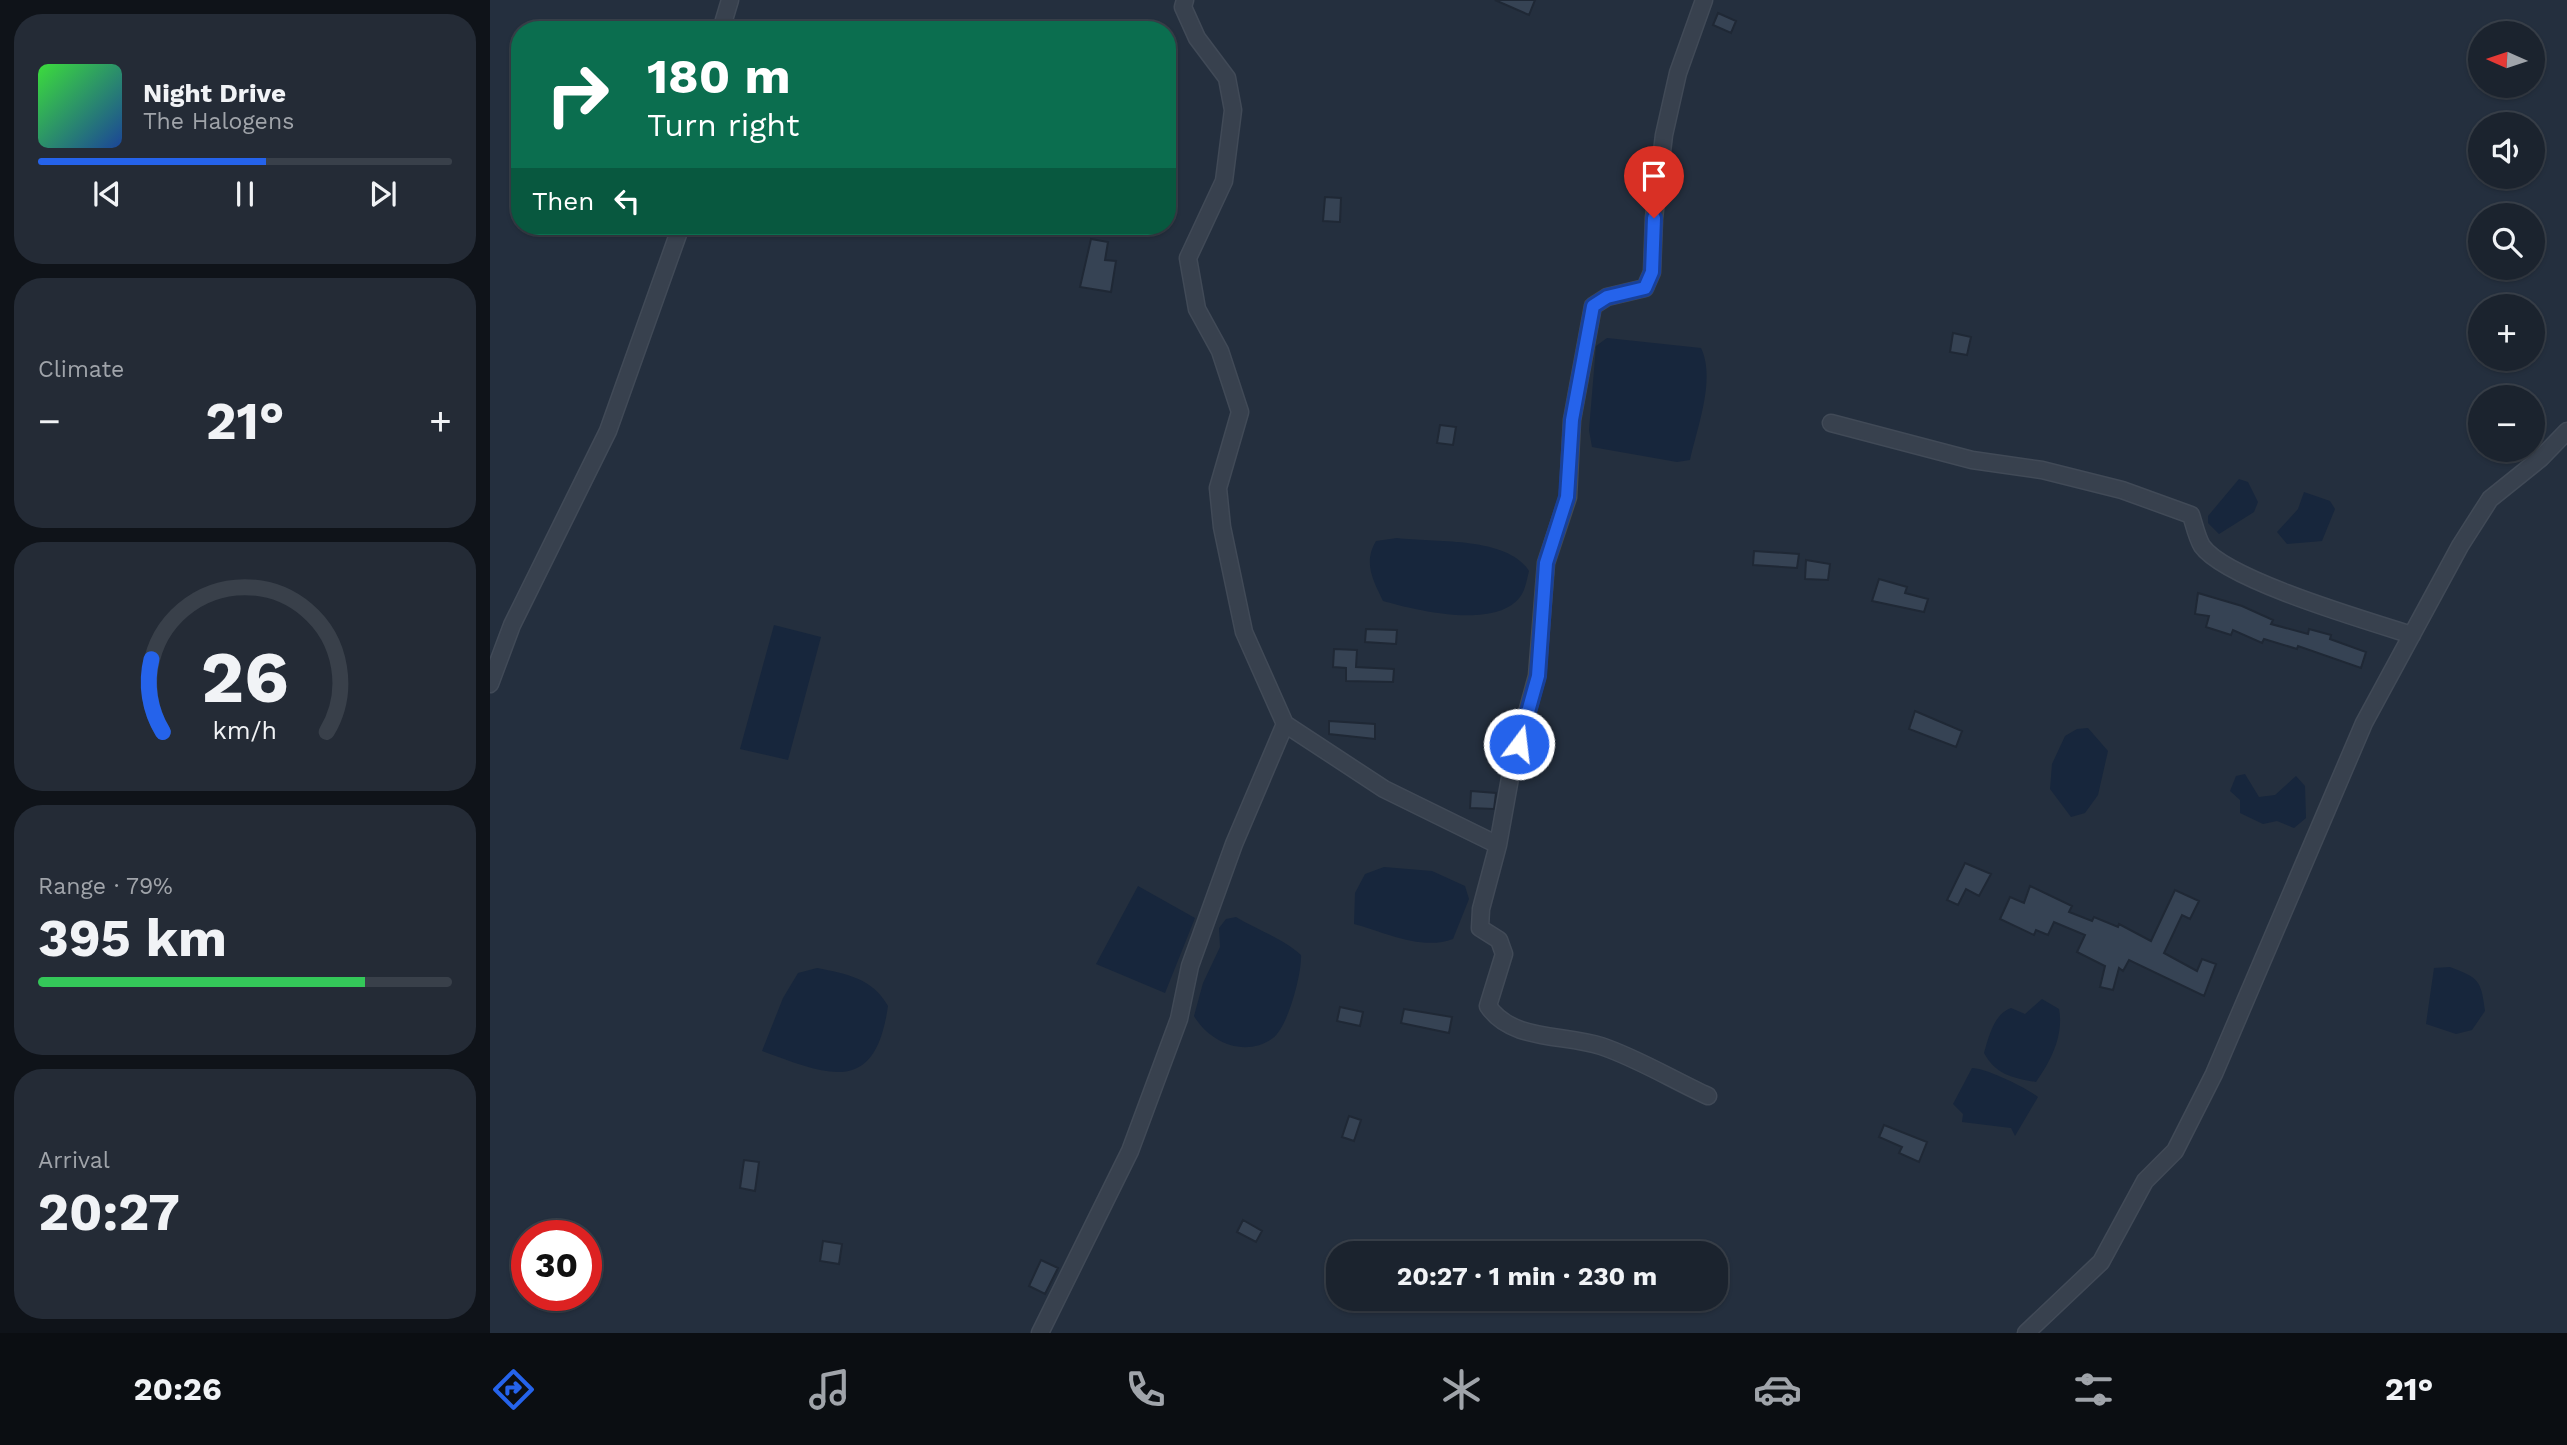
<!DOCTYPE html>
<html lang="en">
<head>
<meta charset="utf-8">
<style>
  :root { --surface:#1b232e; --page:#242b36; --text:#f1f3f6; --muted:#a0a4aa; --line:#39404a; --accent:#2563eb }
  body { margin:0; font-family:"Work Sans",sans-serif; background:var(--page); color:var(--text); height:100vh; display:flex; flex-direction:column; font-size:26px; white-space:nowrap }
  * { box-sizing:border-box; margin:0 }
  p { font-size:23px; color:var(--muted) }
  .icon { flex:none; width:38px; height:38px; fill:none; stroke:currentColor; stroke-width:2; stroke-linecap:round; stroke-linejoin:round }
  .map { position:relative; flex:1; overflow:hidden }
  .sheet { display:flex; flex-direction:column; gap:14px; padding:14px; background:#0f1319; width:490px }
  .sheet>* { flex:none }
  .guide { position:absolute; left:21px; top:21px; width:665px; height:214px; border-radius:28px; box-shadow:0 2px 5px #0004,0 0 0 2px var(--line); background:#0b6e4f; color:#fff; overflow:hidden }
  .needle { width:46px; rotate:273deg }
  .buttons { position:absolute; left:1978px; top:21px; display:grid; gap:14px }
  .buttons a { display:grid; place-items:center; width:77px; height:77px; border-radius:50%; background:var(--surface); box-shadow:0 2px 5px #0004,0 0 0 2px var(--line); font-size:35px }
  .speed { position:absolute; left:21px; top:1220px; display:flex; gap:14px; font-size:35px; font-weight:700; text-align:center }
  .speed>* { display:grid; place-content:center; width:91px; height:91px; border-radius:50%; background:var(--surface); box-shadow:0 2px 5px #0004,0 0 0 2px var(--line); line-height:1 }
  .speed .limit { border:10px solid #d22; background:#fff; color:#111 }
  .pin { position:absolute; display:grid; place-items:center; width:60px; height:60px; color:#fff; margin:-72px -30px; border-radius:50% 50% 50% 0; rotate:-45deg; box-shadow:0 0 7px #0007 }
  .pin .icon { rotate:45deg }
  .me { position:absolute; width:77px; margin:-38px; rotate:15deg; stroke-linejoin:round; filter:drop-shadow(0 0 5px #0008) }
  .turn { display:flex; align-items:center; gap:24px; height:147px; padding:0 21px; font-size:32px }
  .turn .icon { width:91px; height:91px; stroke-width:2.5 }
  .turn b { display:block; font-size:49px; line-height:60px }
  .then { display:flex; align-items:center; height:66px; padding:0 21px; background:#0003; gap:14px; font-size:26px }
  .big { font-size:52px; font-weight:700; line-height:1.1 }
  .sheet .card { flex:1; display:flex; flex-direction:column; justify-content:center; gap:10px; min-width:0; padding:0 24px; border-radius:28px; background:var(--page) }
  .sheet .dial { align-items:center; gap:0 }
  .dial svg { height:182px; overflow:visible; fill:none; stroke:var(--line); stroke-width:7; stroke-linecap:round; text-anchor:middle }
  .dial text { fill:var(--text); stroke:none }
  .song { display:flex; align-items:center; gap:21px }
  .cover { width:84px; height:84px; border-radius:10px; background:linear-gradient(135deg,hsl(120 70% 55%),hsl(220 70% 35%)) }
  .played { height:7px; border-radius:4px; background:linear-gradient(90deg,var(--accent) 55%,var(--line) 55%) }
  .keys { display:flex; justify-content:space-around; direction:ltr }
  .heat { display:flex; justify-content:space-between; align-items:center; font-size:38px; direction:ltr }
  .charge { height:10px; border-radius:5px; background:linear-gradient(90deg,#34c759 79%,var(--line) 0) }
  .trip { position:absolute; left:836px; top:1241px; width:402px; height:70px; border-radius:28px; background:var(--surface); box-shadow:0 2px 5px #0004,0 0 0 2px var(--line); font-weight:700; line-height:70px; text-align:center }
  .menu { display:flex; height:112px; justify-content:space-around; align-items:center; background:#0b0e12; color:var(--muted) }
  .menu .icon { width:49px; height:49px }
  .menu .current { color:var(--accent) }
  .menu b { font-size:32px; color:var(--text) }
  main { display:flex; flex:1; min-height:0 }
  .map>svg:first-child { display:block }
  .water { fill:#17263c }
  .building { fill:#364354; stroke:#1f2835; stroke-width:2 }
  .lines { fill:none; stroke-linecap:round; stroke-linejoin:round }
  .minor-casing { stroke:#414a57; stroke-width:19 }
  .minor { stroke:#38414e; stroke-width:16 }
  .route-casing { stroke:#184099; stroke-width:18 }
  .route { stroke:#2563eb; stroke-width:12 }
</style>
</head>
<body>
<main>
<section class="sheet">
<div class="card">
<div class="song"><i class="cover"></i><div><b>Night Drive</b><p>The Halogens</p></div></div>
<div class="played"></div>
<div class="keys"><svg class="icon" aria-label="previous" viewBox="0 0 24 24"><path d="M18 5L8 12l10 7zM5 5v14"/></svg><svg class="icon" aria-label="pause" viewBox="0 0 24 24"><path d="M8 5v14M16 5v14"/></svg><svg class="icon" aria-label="next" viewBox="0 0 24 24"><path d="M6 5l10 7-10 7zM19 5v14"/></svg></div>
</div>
<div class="card"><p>Climate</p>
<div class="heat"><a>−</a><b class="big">21°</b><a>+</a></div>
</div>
<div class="card dial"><svg viewBox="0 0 100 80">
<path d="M14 69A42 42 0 1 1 86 69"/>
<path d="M14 69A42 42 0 0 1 9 37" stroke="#2563eb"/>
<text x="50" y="56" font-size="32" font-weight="700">26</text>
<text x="50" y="72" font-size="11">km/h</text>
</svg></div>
<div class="card"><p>Range · 79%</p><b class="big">395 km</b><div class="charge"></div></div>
<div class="card"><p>Arrival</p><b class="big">20:27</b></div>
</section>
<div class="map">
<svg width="2077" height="1333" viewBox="0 0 2077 1333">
  <rect width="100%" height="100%" fill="#242f3e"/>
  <!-- water -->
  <path class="water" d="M1117 338 1211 348C1226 379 1207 428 1200 460L1187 462 1102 447 1099 430 1106 346Z
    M1749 479 1758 482 1768 502 1764 512 1729 534 1718 523V516Z
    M1814 492 1840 501 1845 509 1832 541 1797 544 1787 532 1808 509Z
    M907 538C945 543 1017 536 1039 571 1037 579 1035 591 1030 597 1005 630 925 610 893 601 883 580 873 563 886 541Z
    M284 625 331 637 298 760 250 749Z
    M1598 728 1618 751 1608 795 1595 813 1581 817 1560 789 1562 764 1575 736 1587 729Z
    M1755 774 1769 797 1785 795 1806 776 1815 786 1816 818 1804 828 1787 821 1773 824 1750 813V800L1740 791 1746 776Z
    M894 867 942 871 975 886 979 899 963 939C932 951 894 932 864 924L865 893 875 874Z
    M648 886 705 918 675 993 606 964Z
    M746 917C767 930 793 938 811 955 812 973 798 1027 783 1038 756 1058 720 1043 704 1016L713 983 730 947 729 928 736 919Z
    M1960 967C1989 978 1991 980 1995 1011L1982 1030 1966 1034 1936 1024 1944 968Z
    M327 968C357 974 382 978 398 1006 385 1097 338 1075 272 1051L293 998 308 973Z
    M1552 999 1569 1009C1574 1035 1561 1061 1546 1082 1523 1078 1506 1075 1494 1053 1499 1036 1504 1014 1521 1008L1535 1014Z
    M1482 1068C1496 1068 1537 1088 1548 1097L1525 1136 1521 1128 1472 1122 1473 1114 1463 1104Z"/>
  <!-- building -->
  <path class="building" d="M1005 0H1045L1039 15Z
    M1228 13 1246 21 1241 33 1223 25Z
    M835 197 851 198 850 222 833 221Z
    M601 239 618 242 615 260 626 261 621 292 590 287Z
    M1463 333 1481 337 1477 355 1460 352Z
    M950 425 966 427 963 445 947 443Z
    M1264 551 1309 554 1307 568 1263 565Z
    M1316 560 1340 564 1338 580 1315 579Z
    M1389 579 1417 587 1415 593 1438 599 1434 612 1382 601Z
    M1708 593 1752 606 1783 620 1781 624 1818 634 1819 629 1841 635 1840 639 1876 652 1871 668 1808 646 1807 649 1774 639 1772 643 1743 630 1741 635 1716 627 1719 616 1705 614Z
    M876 629 907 630 906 644 875 642Z
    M844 649 867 650 866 667 904 669 903 682 856 681V668L843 667Z
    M1425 711 1472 731 1466 747 1419 729Z
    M839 721 885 724V739L839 734Z
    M981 791 1006 793 1004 809 980 808Z
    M1475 863 1501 874 1489 896 1476 889 1468 905 1457 900Z
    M1540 886 1582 906 1579 912 1602 921 1604 917 1628 927 1629 924 1661 941 1685 890 1709 901 1700 919 1692 915 1674 953 1707 971 1712 959 1726 964 1714 996 1639 960 1633 971 1629 968 1623 990 1610 987 1615 966 1587 952 1595 935 1564 922 1558 935 1546 930 1544 935 1510 919 1520 897 1534 903Z
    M850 1007 873 1012 870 1026 847 1021Z
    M914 1009 962 1017 959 1033 911 1023Z
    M859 1116 871 1120 864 1141 852 1137Z
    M1394 1125 1437 1142 1429 1162 1409 1153 1412 1147 1389 1137Z
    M254 1160 269 1162 265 1191 250 1188Z
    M753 1220 772 1231 766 1242 747 1232Z
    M333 1241 352 1244 349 1264 330 1261Z
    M551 1260 568 1268 555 1294 539 1286Z"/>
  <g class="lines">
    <!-- minor casing -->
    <g class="minor-casing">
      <path id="minor" d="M695 0 693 7 707 38 737 78 743 110 734 181 698 258 707 309 730 351 750 412 728 488 732 527 754 632 795 724 894 789 1008 845
        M1214 0 1188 73 1174 135 1164 218 1162 272 1155 288 1117 297 1103 306 1082 420 1078 497 1056 563 1047 676 1022 767 1008 845 991 909 990 928 1009 940 1014 954 998 1006C1021 1041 1073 1034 1111 1046 1147 1058 1183 1080 1218 1096
        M231 30 240 0
        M1341 423 1482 460 1552 470 1632 490 1701 515C1704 524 1707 538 1712 546 1736 580 1878 621 1922 635
        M0 684 22 625 118 431 191 226
        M550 1333 640 1151 689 1019 700 966 744 844 795 724
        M1536 1333 1611 1262 1655 1181 1685 1151 1724 1074 1874 723 1970 546 2000 499 2051 458 2077 431"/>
    </g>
    <!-- minor -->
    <use href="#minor" class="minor"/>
  </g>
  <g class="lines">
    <!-- route casing -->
    <g class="route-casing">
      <path id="route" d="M1029 744 1048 676 1056 563 1077 497 1082 420 1103 306 1117 297 1155 288 1162 272 1164 218"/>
    </g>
    <!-- route -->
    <use href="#route" class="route"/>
  </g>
</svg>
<div class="buttons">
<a><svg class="needle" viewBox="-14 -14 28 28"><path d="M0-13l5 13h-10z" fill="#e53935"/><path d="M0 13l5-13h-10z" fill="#a0a4aa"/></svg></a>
<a><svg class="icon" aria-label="sound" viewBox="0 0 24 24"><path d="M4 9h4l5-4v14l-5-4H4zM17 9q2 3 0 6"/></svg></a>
<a><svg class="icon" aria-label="search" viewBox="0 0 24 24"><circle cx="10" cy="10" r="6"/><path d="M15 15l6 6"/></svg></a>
<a>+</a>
<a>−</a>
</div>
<div class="speed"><div class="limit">30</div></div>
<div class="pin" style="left:1164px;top:218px;background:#d93025"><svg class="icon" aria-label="arrive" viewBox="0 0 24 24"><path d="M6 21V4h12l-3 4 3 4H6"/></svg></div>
<svg class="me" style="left:1029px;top:744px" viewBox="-20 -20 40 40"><circle r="17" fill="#2563eb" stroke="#fff" stroke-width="3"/><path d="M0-11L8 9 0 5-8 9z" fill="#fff"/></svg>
<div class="trip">20:27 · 1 min · 230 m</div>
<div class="guide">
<div class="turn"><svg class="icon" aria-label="right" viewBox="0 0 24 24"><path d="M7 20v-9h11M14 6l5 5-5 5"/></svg><div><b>180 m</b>Turn right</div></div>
<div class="then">Then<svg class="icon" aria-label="left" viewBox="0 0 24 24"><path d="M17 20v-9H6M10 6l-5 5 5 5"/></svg></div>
</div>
</div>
</main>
<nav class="menu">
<b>20:26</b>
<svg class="icon current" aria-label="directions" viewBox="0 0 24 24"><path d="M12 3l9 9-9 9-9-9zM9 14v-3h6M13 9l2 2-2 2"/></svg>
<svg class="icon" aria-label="music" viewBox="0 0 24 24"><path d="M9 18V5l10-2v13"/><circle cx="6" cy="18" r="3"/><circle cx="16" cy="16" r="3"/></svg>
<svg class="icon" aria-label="phone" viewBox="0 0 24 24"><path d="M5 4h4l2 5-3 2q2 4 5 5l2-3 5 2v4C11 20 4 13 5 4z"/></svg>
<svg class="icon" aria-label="climate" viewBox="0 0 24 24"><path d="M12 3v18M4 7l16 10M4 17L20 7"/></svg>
<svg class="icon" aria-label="car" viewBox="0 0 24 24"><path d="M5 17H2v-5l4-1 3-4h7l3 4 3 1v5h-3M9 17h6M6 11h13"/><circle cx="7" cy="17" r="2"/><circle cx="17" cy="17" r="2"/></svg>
<svg class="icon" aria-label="filters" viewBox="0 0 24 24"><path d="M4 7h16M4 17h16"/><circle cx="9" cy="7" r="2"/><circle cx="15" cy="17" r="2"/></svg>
<b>21°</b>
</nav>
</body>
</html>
